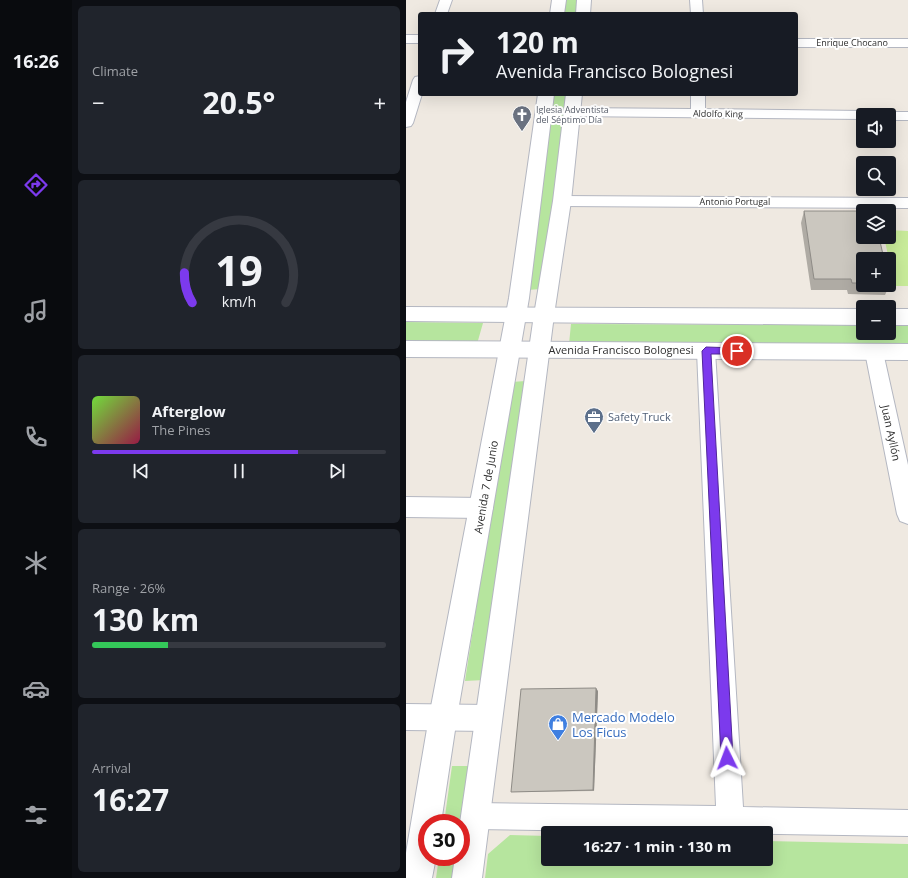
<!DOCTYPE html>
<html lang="en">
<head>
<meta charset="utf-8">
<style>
  :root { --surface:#171b24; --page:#20242c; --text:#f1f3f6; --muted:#9ea1a6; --line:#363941; --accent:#7c3aed }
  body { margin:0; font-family:"Open Sans",sans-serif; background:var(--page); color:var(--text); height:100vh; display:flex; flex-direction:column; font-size:15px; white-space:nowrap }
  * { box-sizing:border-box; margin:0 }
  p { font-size:13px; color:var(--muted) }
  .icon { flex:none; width:22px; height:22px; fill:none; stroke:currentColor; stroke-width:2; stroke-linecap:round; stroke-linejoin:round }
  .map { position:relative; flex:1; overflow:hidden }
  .details { display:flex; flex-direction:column; gap:6px; padding:6px; background:#0d0f14; width:334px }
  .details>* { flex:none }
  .hud { position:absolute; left:12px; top:12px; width:380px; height:84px; border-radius:4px; box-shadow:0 4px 16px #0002; background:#171b24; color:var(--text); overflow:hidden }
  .buttons { position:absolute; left:450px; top:108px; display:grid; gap:8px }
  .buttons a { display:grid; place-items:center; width:40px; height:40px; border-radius:4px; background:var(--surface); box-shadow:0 4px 16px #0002; font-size:20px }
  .speed { position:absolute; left:12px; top:814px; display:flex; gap:8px; font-size:20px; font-weight:700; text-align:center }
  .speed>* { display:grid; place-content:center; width:52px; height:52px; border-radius:50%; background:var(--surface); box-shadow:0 4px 16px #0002; line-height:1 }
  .speed .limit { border:6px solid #d22; background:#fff; color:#111 }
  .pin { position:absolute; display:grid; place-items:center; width:34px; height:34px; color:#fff; margin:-17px; border:2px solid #fff; border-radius:50%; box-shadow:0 1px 4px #0007 }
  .me { position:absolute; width:44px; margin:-22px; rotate:357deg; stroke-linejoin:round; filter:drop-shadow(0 0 3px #0008) }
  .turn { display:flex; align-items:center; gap:14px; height:84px; padding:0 12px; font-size:18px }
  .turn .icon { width:52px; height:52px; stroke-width:2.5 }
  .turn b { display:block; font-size:28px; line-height:34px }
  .big { font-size:30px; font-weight:700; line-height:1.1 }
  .details .widget { flex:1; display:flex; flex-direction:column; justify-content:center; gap:6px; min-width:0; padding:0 14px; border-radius:6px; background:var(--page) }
  .details .dial { align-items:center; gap:0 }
  .dial svg { height:104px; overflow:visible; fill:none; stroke:var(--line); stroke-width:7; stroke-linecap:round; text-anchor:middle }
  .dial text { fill:var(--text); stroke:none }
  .song { display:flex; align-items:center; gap:12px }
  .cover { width:48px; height:48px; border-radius:6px; background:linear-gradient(135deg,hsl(100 70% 55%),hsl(340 70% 35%)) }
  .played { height:4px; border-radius:2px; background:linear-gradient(90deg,var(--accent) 70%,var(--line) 70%) }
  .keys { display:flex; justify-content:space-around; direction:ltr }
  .heat { display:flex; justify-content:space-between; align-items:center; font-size:22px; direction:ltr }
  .charge { height:6px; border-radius:3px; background:linear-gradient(90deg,#34c759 26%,var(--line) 0) }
  .trip { position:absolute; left:135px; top:826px; width:232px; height:40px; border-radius:4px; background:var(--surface); box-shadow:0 4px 16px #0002; font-weight:700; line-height:40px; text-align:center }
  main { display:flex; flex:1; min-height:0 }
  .tabs { display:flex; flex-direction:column; width:72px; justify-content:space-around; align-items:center; background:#090b0e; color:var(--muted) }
  .tabs .icon { width:28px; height:28px }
  .tabs .on { color:var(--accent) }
  .tabs b { font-size:18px; color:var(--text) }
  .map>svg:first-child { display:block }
  .green { fill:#b6e59e }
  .pitch { fill:#c9ec9a }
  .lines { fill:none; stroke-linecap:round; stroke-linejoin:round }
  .minor-casing { stroke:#b4b7c1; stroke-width:2 }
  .tertiary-casing { stroke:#b4b7c1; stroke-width:2 }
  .secondary-casing { stroke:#b4b7c1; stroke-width:2 }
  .minor { fill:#fff; fill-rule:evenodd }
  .tertiary { fill:#fff; fill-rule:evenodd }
  .secondary { fill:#fff; fill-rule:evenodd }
  .wall { fill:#afaba4 }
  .shaded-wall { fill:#8e8b86 }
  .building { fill:#cbc7bf; stroke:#8e8b86 }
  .route { fill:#7c3aed; stroke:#51269a }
  .labels { text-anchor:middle; stroke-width:4; stroke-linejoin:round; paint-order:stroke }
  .far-street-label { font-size:9px; fill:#2e2e2e; stroke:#fff }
  .far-worship-label { font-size:9px; fill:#5b616d; stroke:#fff; text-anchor:start }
  .street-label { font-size:11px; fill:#2e2e2e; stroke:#fff }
  .service-label { font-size:11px; fill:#4e5e75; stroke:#fff; text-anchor:start }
  .near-shop-label { font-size:13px; fill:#366cbe; stroke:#fff; text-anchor:start }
</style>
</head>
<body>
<main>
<nav class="tabs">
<b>16:26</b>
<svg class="icon on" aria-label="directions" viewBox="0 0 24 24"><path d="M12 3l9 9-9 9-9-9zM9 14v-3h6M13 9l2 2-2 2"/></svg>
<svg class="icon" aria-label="music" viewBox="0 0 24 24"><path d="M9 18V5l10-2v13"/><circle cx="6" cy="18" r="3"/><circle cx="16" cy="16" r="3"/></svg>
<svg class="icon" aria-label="phone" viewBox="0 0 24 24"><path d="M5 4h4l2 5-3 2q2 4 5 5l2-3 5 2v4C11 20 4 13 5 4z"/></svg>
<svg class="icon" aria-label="climate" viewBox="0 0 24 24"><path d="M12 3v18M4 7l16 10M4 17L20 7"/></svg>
<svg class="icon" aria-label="car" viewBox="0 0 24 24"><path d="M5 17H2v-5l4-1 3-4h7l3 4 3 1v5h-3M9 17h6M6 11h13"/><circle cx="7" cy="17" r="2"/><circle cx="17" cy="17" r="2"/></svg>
<svg class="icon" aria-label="filters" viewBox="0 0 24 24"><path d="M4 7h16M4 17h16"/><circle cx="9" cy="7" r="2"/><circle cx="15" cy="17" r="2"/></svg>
</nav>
<section class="details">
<div class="widget"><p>Climate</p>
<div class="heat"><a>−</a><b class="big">20.5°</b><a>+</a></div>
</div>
<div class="widget dial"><svg viewBox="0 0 100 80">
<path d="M14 69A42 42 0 1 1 86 69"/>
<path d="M14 69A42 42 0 0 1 8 46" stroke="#7c3aed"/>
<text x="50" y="56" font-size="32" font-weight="700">19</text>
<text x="50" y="72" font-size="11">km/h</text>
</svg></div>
<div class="widget">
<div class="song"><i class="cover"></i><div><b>Afterglow</b><p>The Pines</p></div></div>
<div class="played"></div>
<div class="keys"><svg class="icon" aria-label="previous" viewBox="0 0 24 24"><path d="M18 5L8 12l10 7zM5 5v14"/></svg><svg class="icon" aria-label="pause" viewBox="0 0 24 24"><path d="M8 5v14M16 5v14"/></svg><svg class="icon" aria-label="next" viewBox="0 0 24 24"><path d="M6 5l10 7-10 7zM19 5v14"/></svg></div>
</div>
<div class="widget"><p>Range · 26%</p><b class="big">130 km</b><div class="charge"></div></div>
<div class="widget"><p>Arrival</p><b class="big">16:27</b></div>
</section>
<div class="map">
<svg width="502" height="878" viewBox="0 0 502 878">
  <rect width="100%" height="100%" fill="#efe9e1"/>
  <!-- green -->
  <path class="green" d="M159 0H171L170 14H158Z
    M148 94H161L149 196 135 289 121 290Z
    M0 322 77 323 71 344 0 343Z
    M165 324 457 325V333H483V325H502V345L163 344Z
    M120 381 78 680 59 681 105 382Z
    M46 766H66L55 823H38Z
    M104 835 142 836V859H360V841L502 844V878H79L82 854Z
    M33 857H53L51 878H30Z"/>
  <!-- pitch -->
  <path class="pitch" d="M483 230 502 231V286H489L478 237H483Z"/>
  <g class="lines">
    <!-- minor casing -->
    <g class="minor-casing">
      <path id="minor" d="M34 0H46L41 14H29Z
        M284 0H296L297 14H285Z
        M0 35H14V43H0Z
        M390 39H502V47H390Z
        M14 76V94H16L7 123 5 126 0 127V102L7 80 9 77Z
        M285 94H299V109L457 111 462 112 464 115H457V119L166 116 161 115 159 112 161 109 166 108 285 109Z
        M483 112H502V120H483V115H477Z
        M156 196 502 198V208L156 206 150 205 148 201 150 197Z
        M300 344 307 346 309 351 337 807 502 810V836L69 829 60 825 56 816 60 807 69 803 310 806 291 351 293 346Z
        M468 345 475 347 477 352 502 465V524L494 521 491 514 459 352 461 347Z
        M0 497 76 498 84 501 87 508 84 515 76 518 0 517Z
        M0 704 83 705 92 709 96 718 92 727 83 731 0 730Z"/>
    </g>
    <!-- tertiary casing -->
    <g class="tertiary-casing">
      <path id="tertiary" d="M146 0H160L158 14H144Z
        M171 0H185L184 14H170Z
        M132 94H148L123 298 51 717 35 823H21V857H30L26 878H0V853L23 717 103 298Z
        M160 94H176L165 201 148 315 76 878H46L49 857H55L54 823 128 315 147 201Z"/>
    </g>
    <!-- secondary casing -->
    <g class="secondary-casing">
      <path id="secondary" d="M0 307 457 309V325L0 321Z
        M483 309H502V325H483Z
        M0 341 502 344V360L0 357Z"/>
    </g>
    <!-- minor -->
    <use href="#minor" class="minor"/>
    <!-- tertiary -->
    <use href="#tertiary" class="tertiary"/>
    <!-- secondary -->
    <use href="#secondary" class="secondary"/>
  </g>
  <!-- wall -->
  <path class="wall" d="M398 211 457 259V285H483V280L484 284 479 295 442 294 441 290H405L395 223Z
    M192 691 188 791 105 792Z"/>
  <!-- shaded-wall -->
  <path class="shaded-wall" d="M190 688 192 691 188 791 187 790Z"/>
  <!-- building -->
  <path class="building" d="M398 211H457V237H473L478 259H457V283H446L445 279H408Z
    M190 688 187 790 105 792 115 689Z"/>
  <!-- route -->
  <path class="route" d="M300 347 331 348 335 351 331 354H305L327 758 325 762 321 763 317 762 315 758 296 351Z"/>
  <!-- icons -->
  <defs>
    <g id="church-pin" transform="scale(1)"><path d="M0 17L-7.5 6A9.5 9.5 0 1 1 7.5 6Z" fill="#6b7280" stroke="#fff"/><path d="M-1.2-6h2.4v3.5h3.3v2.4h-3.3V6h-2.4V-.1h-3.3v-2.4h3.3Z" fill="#fff"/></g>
    <g id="office-pin" transform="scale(1)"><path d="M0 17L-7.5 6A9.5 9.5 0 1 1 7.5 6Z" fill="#5c6f8a" stroke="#fff"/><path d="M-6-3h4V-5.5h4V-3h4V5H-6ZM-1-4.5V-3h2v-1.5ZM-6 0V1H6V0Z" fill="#fff"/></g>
    <g id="shop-pin" transform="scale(1)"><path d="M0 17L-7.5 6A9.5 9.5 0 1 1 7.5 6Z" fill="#3f7fe0" stroke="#fff"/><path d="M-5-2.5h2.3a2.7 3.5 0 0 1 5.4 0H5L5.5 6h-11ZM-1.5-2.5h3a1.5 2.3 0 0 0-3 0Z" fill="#fff"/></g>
  </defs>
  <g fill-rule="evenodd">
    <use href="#church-pin" x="116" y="115"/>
    <use href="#office-pin" x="188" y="417"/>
    <use href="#shop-pin" x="152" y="724"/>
  </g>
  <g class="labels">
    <!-- far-street labels -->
    <g class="far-street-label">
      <text x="446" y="46">Enrique Chocano</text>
      <text transform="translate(312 114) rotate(1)" y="3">Aldolfo King</text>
      <text x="329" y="205">Antonio Portugal</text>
    </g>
    <!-- far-worship labels -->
    <g class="far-worship-label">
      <text x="130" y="113">Iglesia Adventista<tspan x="130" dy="10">del Séptimo Día</tspan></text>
    </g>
    <!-- street labels -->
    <g class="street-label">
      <text x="215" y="354">Avenida Francisco Bolognesi</text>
      <text transform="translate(485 433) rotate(78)" y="4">Juan Ayllón</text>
      <text transform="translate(80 487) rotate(-80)" y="4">Avenida 7 de Junio</text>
    </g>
    <!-- service labels -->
    <g class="service-label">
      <text x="202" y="421">Safety Truck</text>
    </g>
    <!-- near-shop labels -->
    <g class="near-shop-label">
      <text x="166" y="722">Mercado Modelo<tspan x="166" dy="15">Los Ficus</tspan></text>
    </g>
  </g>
</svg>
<div class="buttons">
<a><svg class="icon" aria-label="sound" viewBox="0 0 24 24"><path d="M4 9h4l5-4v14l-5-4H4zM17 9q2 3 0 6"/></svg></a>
<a><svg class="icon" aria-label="search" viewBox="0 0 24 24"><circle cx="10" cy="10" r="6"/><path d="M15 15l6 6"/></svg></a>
<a><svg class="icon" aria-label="layers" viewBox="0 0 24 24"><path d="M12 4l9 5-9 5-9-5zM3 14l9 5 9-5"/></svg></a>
<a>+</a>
<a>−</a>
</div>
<div class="speed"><div class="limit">30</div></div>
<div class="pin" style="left:331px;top:351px;background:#d93025"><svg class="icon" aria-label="arrive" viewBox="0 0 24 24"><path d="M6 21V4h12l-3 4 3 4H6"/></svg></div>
<svg class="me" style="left:321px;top:758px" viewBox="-20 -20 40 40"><path d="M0-17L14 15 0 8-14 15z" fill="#7c3aed" stroke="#fff" stroke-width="4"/></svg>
<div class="trip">16:27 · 1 min · 130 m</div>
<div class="hud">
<div class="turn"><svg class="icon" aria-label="right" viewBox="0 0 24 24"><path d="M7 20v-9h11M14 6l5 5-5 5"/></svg><div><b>120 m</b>Avenida Francisco Bolognesi</div></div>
</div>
</div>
</main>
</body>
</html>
